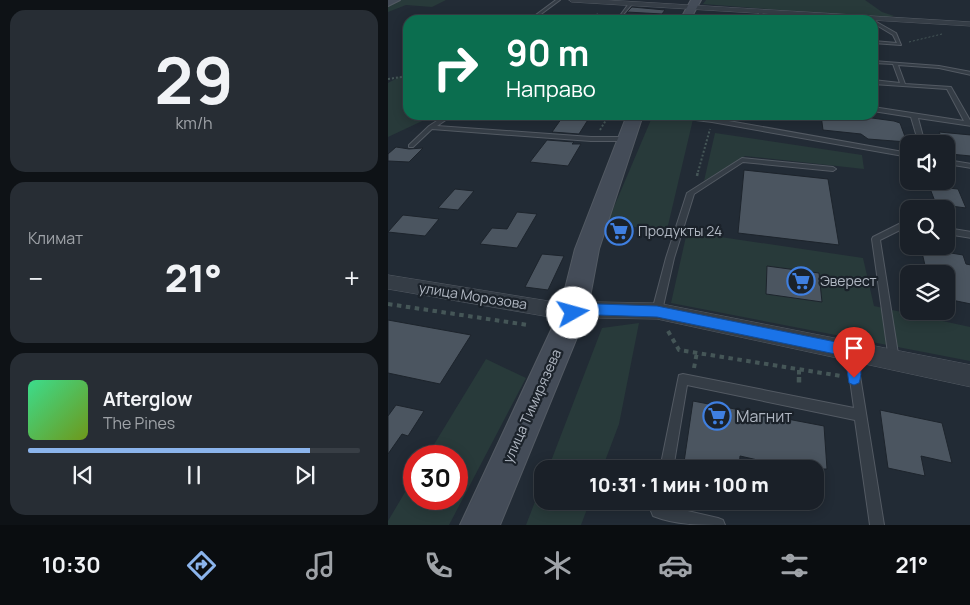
<!DOCTYPE html>
<html lang="ru">
<head>
<meta charset="utf-8">
<style>
  :root { --surface:#1a2028; --page:#272d34; --text:#f1f3f6; --muted:#9fa3a8; --line:#383e45; --accent:#8bb4ec }
  body { margin:0; font-family:Manrope,sans-serif; background:var(--page); color:var(--text); height:100vh; display:flex; flex-direction:column; font-size:19px; white-space:nowrap }
  * { box-sizing:border-box; margin:0 }
  p { font-size:16px; color:var(--muted) }
  .icon { flex:none; width:28px; height:28px; fill:none; stroke:currentColor; stroke-width:2; stroke-linecap:round; stroke-linejoin:round }
  .map { position:relative; flex:1; overflow:hidden }
  .side { display:flex; flex-direction:column; gap:10px; padding:10px; background:#0e1216; width:388px }
  .side>* { flex:none }
  .banner { position:absolute; left:15px; top:15px; width:475px; height:105px; border-radius:15px; box-shadow:0 2px 12px #0003,0 0 0 1px var(--line); background:#0b6e4f; color:#fff; overflow:hidden }
  .fabs { position:absolute; left:512px; top:135px; display:grid; gap:10px }
  .fabs a { display:grid; place-items:center; width:55px; height:55px; border-radius:10px; background:var(--surface); box-shadow:0 2px 12px #0003,0 0 0 1px var(--line); font-size:25px }
  .speed { position:absolute; left:15px; top:445px; display:flex; gap:10px; font-size:25px; font-weight:700; text-align:center }
  .speed>* { display:grid; place-content:center; width:65px; height:65px; border-radius:50%; background:var(--surface); box-shadow:0 2px 12px #0003,0 0 0 1px var(--line); line-height:1 }
  .speed .limit { border:8px solid #d22; background:#fff; color:#111 }
  .pin { position:absolute; display:grid; place-items:center; width:42px; height:42px; color:#fff; margin:-51px -21px; border-radius:50% 50% 50% 0; rotate:-45deg; box-shadow:0 0 5px #0007 }
  .pin .icon { rotate:45deg }
  .me { position:absolute; width:55px; margin:-28px; rotate:83deg; stroke-linejoin:round; filter:drop-shadow(0 0 4px #0008) }
  .turn { display:flex; align-items:center; gap:18px; height:105px; padding:0 20px; font-size:22px }
  .turn .icon { width:65px; height:65px; stroke-width:2.5 }
  .turn b { display:block; font-size:35px; line-height:42px }
  .big { font-size:38px; font-weight:800; line-height:1.1 }
  .side .tile { flex:1; display:flex; flex-direction:column; justify-content:center; gap:8px; min-width:0; padding:0 18px; border-radius:15px; background:var(--page) }
  .side .dial { align-items:center; gap:0 }
  .dial b { font-size:65px; line-height:1 }
  .song { display:flex; align-items:center; gap:15px }
  .cover { width:60px; height:60px; border-radius:8px; background:linear-gradient(135deg,hsl(150 70% 55%),hsl(80 70% 35%)) }
  .played { height:5px; border-radius:2px; background:linear-gradient(90deg,var(--accent) 85%,var(--line) 85%) }
  .keys { display:flex; justify-content:space-around; direction:ltr }
  .heat { display:flex; justify-content:space-between; align-items:center; font-size:28px; direction:ltr }
  .trip { position:absolute; left:146px; top:460px; width:290px; height:50px; border-radius:15px; background:var(--surface); box-shadow:0 2px 12px #0003,0 0 0 1px var(--line); font-weight:800; line-height:50px; text-align:center }
  .dock { display:flex; height:80px; justify-content:space-around; align-items:center; background:#0a0d10; color:var(--muted) }
  .dock .icon { width:35px; height:35px }
  .dock .current { color:var(--accent) }
  .dock b { font-size:22px; color:var(--text) }
  main { display:flex; flex:1; min-height:0 }
  .map>svg:first-child { display:block }
  .green { fill:#283a3a }
  .building { fill:#4b5560; stroke:#1d242c }
  .lines { fill:none; stroke-linecap:round; stroke-linejoin:round }
  .service-casing { stroke:#535a63; stroke-width:2 }
  .minor-casing { stroke:#535a63; stroke-width:1 }
  .secondary-casing { stroke:#535a63; stroke-width:2 }
  .path-far4 { stroke:#455657; stroke-width:1; stroke-dasharray:2 2; stroke-linecap:butt }
  .path-far3 { stroke:#455657; stroke-width:2; stroke-dasharray:2 2; stroke-linecap:butt }
  .path-far2 { stroke:#455657; stroke-width:2.5; stroke-dasharray:3 3; stroke-linecap:butt }
  .path-far1 { stroke:#455657; stroke-width:4; stroke-dasharray:4.5 4.5; stroke-linecap:butt }
  .path { stroke:#455657; stroke-width:4.5; stroke-dasharray:5.5 5.5; stroke-linecap:butt }
  .service { fill:#353d46; fill-rule:evenodd }
  .minor { fill:#353d46; fill-rule:evenodd }
  .secondary { fill:#444c58; fill-rule:evenodd }
  .route { fill:#1a73e8; stroke:#114b97 }
  .labels { text-anchor:middle; stroke-width:4.5; stroke-linejoin:round; paint-order:stroke }
  .poi-label { font-size:14px; fill:#b0b7c2; stroke:#1b222a; text-anchor:start }
  .street-label { font-size:14px; fill:#b0b7c2; stroke:#1b222a }
  .near-poi-label { font-size:16px; fill:#b0b7c2; stroke:#1b222a; text-anchor:start }
</style>
</head>
<body>
<main>
<section class="side">
<div class="tile dial"><b>29</b><p>km/h</p></div>
<div class="tile"><p>Климат</p>
<div class="heat"><a>−</a><b class="big">21°</b><a>+</a></div>
</div>
<div class="tile">
<div class="song"><i class="cover"></i><div><b>Afterglow</b><p>The Pines</p></div></div>
<div class="played"></div>
<div class="keys"><svg class="icon" aria-label="previous" viewBox="0 0 24 24"><path d="M18 5L8 12l10 7zM5 5v14"/></svg><svg class="icon" aria-label="pause" viewBox="0 0 24 24"><path d="M8 5v14M16 5v14"/></svg><svg class="icon" aria-label="next" viewBox="0 0 24 24"><path d="M6 5l10 7-10 7zM19 5v14"/></svg></div>
</div>
</section>
<div class="map">
<svg width="583" height="525" viewBox="0 0 583 525">
  <rect width="100%" height="100%" fill="#222b35"/>
  <!-- green -->
  <path class="green" d="M13 0H58L44 7 18 5 0 12V5Z
    M318 0H477L494 12 506 16 495 18 315 4Z
    M20 72V115H47L0 137V83Z
    M265 115H309H306L278 234 220 221Z
    M327 133 474 155 476 169 357 156 316 181Z
    M299 232 475 258 486 306 582 327V361L283 303Z
    M251 323 231 424 214 469H160L214 328Z
    M98 359 138 378 61 525H0V521L26 477V499H69V456H39Z
    M155 481V501H202L193 525H138Z"/>
  <!-- building -->
  <path class="building" d="M244 7 277 10 274 14 239 12Z
    M176 115H203L191 134 164 132Z
    M433 115H462L506 121 512 123 519 142 480 139 473 134 435 130Z
    M551 132 583 135V156L562 154 559 144H557Z
    M159 140 186 142 184 144H193L180 166 142 162Z
    M8 147 21 149 35 148 21 162 0 161V154Z
    M356 170 440 179 451 245 350 233Z
    M541 186 570 189 578 208 548 204Z
    M67 189 86 191 70 210 50 208Z
    M129 212 149 214 129 248 92 244 104 228 119 229Z
    M15 215 51 219 37 236 0 232Z
    M533 248 575 255 578 264 583 265V304L559 299V274H539Z
    M154 254 176 256 160 290 137 287Z
    M379 266 431 273 434 302 378 294Z
    M0 320 83 335 52 384 0 373Z
    M305 401 436 426 439 469H383V463L352 456 351 469H295Z
    M8 405 36 411 20 436 14 434 0 454V416Z
    M492 410 554 423 564 463 533 456 537 476 500 468Z"/>
  <g class="lines">
    <!-- service casing -->
    <g class="service-casing">
      <path id="service" d="M168 0H172L145 20H141Z
        M242 2 245 3 233 17H231Z
        M373 10 375 11 374 20H370L371 11Z
        M485 20 508 33 513 45 485 43V41L509 43 505 35 485 23Z
        M485 61 551 66 583 72V75L551 68 510 65 517 84 563 87 583 122V126L530 118 537 144H531L523 117 485 111V107L576 121 559 89 485 84V80L512 83 505 64 485 63Z
        M58 115H65L49 126 203 137H238L241 139 238 141H203L44 129 25 147H21V145L41 126Z
        M280 115H297L324 118 521 153V157L324 122 283 117Z
        M354 158 445 167 448 169 445 171 355 162 306 194 286 258 274 311 272 314 269 315 266 314 264 311 278 258 299 193Z
        M559 160 583 164V168L559 164Z
        M515 222 521 223V229L516 228 492 240 511 360 510 364 506 365 502 364 501 360 484 239 485 237Z
        M559 228 583 232V238L559 234Z
        M463 346 467 348 468 351 496 525H482L467 420 299 385 285 469H272L291 375 295 374 466 408 458 351 459 348Z
        M265 501H279L278 506 330 518 335 520 337 525C312 525 288 525 265 516L263 511Z"/>
    </g>
    <!-- minor casing -->
    <g class="minor-casing">
      <path id="minor" d="M181 0H218L583 22V26L184 2Z
        M0 275 185 305 210 302 269 303 583 365V387L269 319 210 318 185 321 0 289Z"/>
    </g>
    <!-- secondary casing -->
    <g class="secondary-casing">
      <path id="secondary" d="M0 0H12L0 6Z
        M303 0H313L302 20H292Z
        M239 115H255L211 249 199 313 112 525H72L171 313 187 249Z"/>
    </g>
    <!-- path-far4 -->
    <path class="path-far4" d="M202 20 210 13
      M521 42 554 34"/>
    <!-- path-far3 -->
    <path class="path-far3" d="M0 79 20 76
      M212 130 221 115
      M310 172 322 129"/>
    <!-- path-far2 -->
    <path class="path-far2" d="M309 176 310 171"/>
    <!-- path-far1 -->
    <path class="path-far1" d="M0 304 140 325
      M280 331 291 350 453 376
      M306 368 309 352
      M411 370V378"/>
    <!-- path -->
    <path class="path" d="M411 377V388"/>
    <!-- service -->
    <use href="#service" class="service"/>
    <!-- minor -->
    <use href="#minor" class="minor"/>
    <!-- secondary -->
    <use href="#secondary" class="secondary"/>
  </g>
  <!-- route -->
  <path class="route" d="M210 304 269 306 463 345 468 347C472 356 475 373 471 383L466 385 461 383 457 356 269 317 210 315 185 318 179 313 185 308Z"/>
  <!-- icons -->
  <defs>
    <g id="supermarket-ring" transform="scale(1.4375)"><circle r="9.5" fill="#1b222a" stroke="#3f7fe0" stroke-width="1.5"/><path d="M-6-5.5h2.5l.6 2H6L4.5 2H-2.5L-4.4-4H-6ZM-1.5 3.2a1.3 1.3 0 1 0 .1 0ZM3 3.2a1.3 1.3 0 1 0 .1 0Z" fill="#3f7fe0"/></g>
  </defs>
  <g fill-rule="evenodd">
    <use href="#supermarket-ring" x="231" y="231"/>
    <use href="#supermarket-ring" x="413" y="281"/>
    <use href="#supermarket-ring" x="329" y="416"/>
  </g>
  <g class="labels">
    <!-- poi labels -->
    <g class="poi-label">
      <text x="250" y="236">Продукты 24</text>
      <text x="432" y="286">Эверест</text>
    </g>
    <!-- street labels -->
    <g class="street-label">
      <text transform="translate(85 296) rotate(9)" y="5">улица Морозова</text>
      <text transform="translate(144 406) rotate(-66)" y="5">улица Тимирязева</text>
    </g>
    <!-- near-poi labels -->
    <g class="near-poi-label">
      <text x="348" y="422">Магнит</text>
    </g>
  </g>
</svg>
<div class="fabs">
<a><svg class="icon" aria-label="sound" viewBox="0 0 24 24"><path d="M4 9h4l5-4v14l-5-4H4zM17 9q2 3 0 6"/></svg></a>
<a><svg class="icon" aria-label="search" viewBox="0 0 24 24"><circle cx="10" cy="10" r="6"/><path d="M15 15l6 6"/></svg></a>
<a><svg class="icon" aria-label="layers" viewBox="0 0 24 24"><path d="M12 4l9 5-9 5-9-5zM3 14l9 5 9-5"/></svg></a>
</div>
<div class="speed"><div class="limit">30</div></div>
<div class="pin" style="left:466px;top:378px;background:#d93025"><svg class="icon" aria-label="arrive" viewBox="0 0 24 24"><path d="M6 21V4h12l-3 4 3 4H6"/></svg></div>
<svg class="me" style="left:185px;top:313px" viewBox="-20 -20 40 40"><circle r="19" fill="#fff"/><path d="M0-13L10 11 0 6-10 11z" fill="#1a73e8"/></svg>
<div class="trip">10:31 · 1 мин · 100 m</div>
<div class="banner">
<div class="turn"><svg class="icon" aria-label="right" viewBox="0 0 24 24"><path d="M7 20v-9h11M14 6l5 5-5 5"/></svg><div><b>90 m</b>Направо</div></div>
</div>
</div>
</main>
<nav class="dock">
<b>10:30</b>
<svg class="icon current" aria-label="directions" viewBox="0 0 24 24"><path d="M12 3l9 9-9 9-9-9zM9 14v-3h6M13 9l2 2-2 2"/></svg>
<svg class="icon" aria-label="music" viewBox="0 0 24 24"><path d="M9 18V5l10-2v13"/><circle cx="6" cy="18" r="3"/><circle cx="16" cy="16" r="3"/></svg>
<svg class="icon" aria-label="phone" viewBox="0 0 24 24"><path d="M5 4h4l2 5-3 2q2 4 5 5l2-3 5 2v4C11 20 4 13 5 4z"/></svg>
<svg class="icon" aria-label="climate" viewBox="0 0 24 24"><path d="M12 3v18M4 7l16 10M4 17L20 7"/></svg>
<svg class="icon" aria-label="car" viewBox="0 0 24 24"><path d="M5 17H2v-5l4-1 3-4h7l3 4 3 1v5h-3M9 17h6M6 11h13"/><circle cx="7" cy="17" r="2"/><circle cx="17" cy="17" r="2"/></svg>
<svg class="icon" aria-label="filters" viewBox="0 0 24 24"><path d="M4 7h16M4 17h16"/><circle cx="9" cy="7" r="2"/><circle cx="15" cy="17" r="2"/></svg>
<b>21°</b>
</nav>
</body>
</html>
